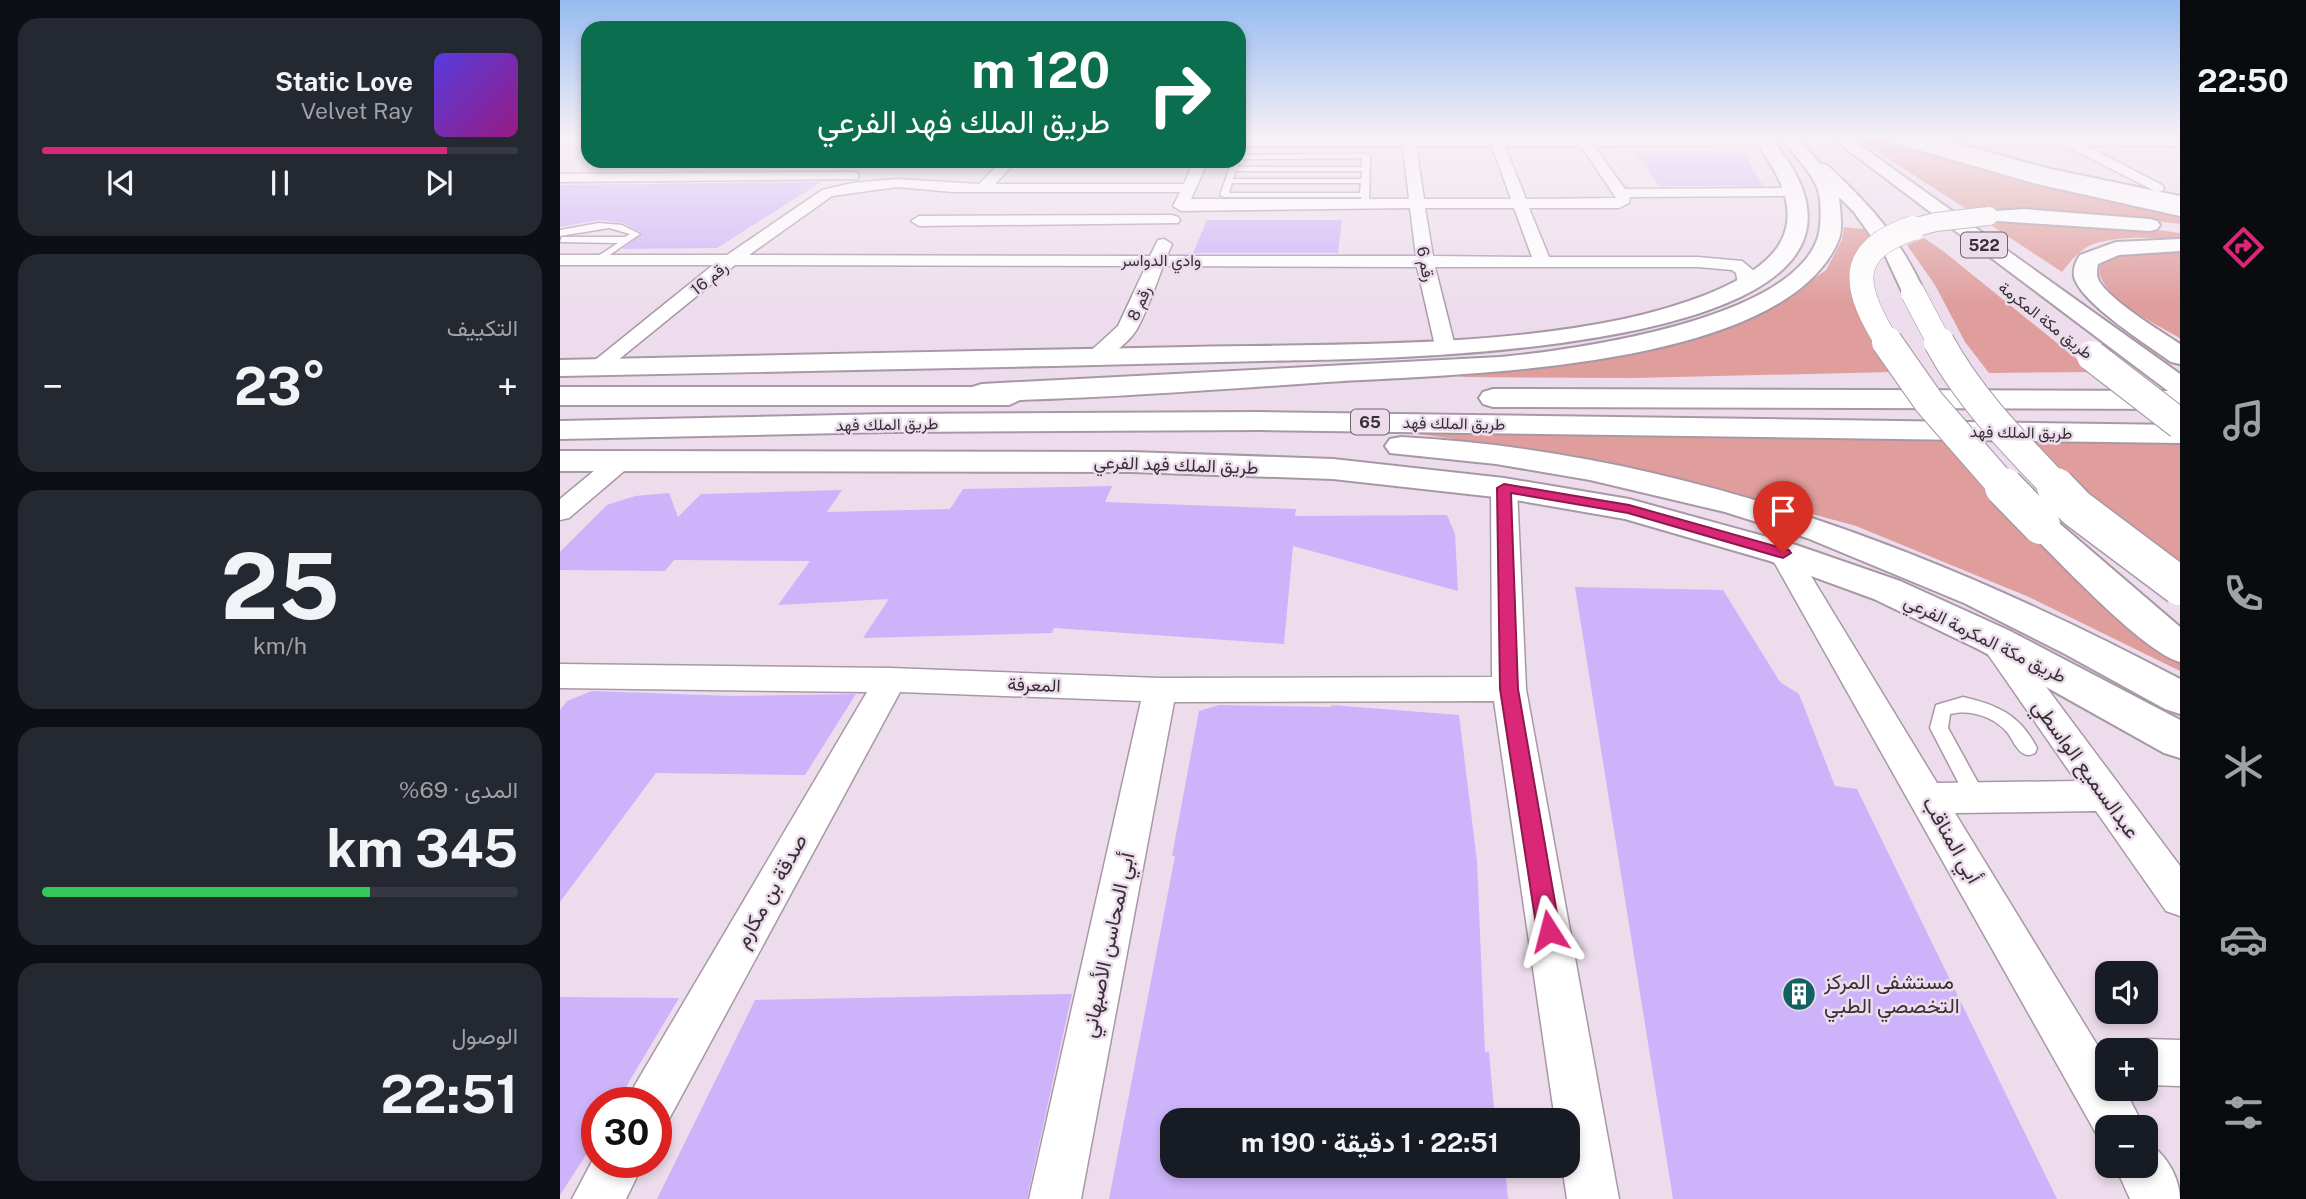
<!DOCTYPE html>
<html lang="ar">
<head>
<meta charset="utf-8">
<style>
  :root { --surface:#171b24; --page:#242831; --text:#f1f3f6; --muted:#9ea1a6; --line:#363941; --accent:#db2777 }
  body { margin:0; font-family:"Public Sans",Vazirmatn,sans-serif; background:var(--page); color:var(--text); direction:rtl; height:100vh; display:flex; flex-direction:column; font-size:26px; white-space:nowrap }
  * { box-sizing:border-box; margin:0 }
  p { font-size:23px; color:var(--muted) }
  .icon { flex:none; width:38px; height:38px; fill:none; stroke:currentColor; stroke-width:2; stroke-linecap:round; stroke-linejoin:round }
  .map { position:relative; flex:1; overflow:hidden; direction:ltr }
  .details { display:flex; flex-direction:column; gap:18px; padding:18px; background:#0d0f14; width:560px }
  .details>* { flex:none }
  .top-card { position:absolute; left:21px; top:21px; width:665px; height:147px; border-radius:21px; box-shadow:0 4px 10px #0003; direction:rtl; background:#0b6e4f; color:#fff; overflow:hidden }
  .buttons { position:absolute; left:1535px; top:961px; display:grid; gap:14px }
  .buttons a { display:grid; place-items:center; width:63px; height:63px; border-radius:14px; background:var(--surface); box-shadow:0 4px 10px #0003; font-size:35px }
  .speed { position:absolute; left:21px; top:1087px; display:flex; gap:14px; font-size:35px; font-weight:700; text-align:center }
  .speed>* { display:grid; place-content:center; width:91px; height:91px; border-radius:50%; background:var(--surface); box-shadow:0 4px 10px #0003; line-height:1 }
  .speed .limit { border:10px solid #d22; background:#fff; color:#111 }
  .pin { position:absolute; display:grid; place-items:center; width:60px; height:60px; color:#fff; margin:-72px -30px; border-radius:50% 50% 50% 0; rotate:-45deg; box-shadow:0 0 7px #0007 }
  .pin .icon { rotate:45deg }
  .me { position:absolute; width:77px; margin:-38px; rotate:351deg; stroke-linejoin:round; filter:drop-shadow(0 0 5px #0008) }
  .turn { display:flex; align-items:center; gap:24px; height:147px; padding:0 21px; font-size:32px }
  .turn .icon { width:91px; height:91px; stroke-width:2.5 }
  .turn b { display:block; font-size:49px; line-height:60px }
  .big { font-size:52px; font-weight:700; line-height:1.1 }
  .details .widget { flex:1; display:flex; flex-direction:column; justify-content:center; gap:10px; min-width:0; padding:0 24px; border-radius:21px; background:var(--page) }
  .details .dial { align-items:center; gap:0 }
  .dial b { font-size:91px; line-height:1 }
  .song { display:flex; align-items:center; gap:21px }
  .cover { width:84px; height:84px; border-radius:10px; background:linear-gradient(135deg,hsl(250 70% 55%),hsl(310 70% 35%)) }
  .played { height:7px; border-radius:4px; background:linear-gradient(90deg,var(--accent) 85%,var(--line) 85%) }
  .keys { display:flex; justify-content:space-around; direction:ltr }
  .heat { display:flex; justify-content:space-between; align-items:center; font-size:38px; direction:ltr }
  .charge { height:10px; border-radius:5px; background:linear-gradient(90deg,#34c759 69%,var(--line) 0) }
  .trip { position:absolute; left:600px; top:1108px; width:420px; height:70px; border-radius:21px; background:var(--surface); box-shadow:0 4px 10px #0003; font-weight:700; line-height:70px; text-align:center; direction:rtl }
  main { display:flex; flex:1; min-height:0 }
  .tabs { display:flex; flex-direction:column; width:126px; justify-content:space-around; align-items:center; background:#090b0e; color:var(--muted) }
  .tabs .icon { width:49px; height:49px }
  .tabs .selected { color:var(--accent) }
  .tabs b { font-size:32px; color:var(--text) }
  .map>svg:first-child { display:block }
  .green { fill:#df9d9c }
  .building { fill:#cdb3f9 }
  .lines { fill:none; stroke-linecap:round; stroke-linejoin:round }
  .service-casing { stroke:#a898a7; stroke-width:3 }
  .minor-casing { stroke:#a898a7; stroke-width:3 }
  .primary-casing { stroke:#a898a7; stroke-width:4 }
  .motorway-casing { stroke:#a898a7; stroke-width:4 }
  .service { fill:#fff; fill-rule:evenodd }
  .minor { fill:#fff; fill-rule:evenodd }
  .primary { fill:#fff; fill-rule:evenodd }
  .motorway { fill:#fff; fill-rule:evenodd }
  .motorway-bridge-far3-casing { stroke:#a898a7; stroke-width:20; stroke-linecap:butt }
  .motorway-bridge-far2-casing { stroke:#a898a7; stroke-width:25; stroke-linecap:butt }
  .motorway-bridge-far1-casing { stroke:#a898a7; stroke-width:32; stroke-linecap:butt }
  .motorway-bridge-casing { stroke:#a898a7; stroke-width:41; stroke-linecap:butt }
  .motorway-bridge-far3 { stroke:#fff; stroke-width:18 }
  .motorway-bridge-far2 { stroke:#fff; stroke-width:24 }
  .motorway-bridge-far1 { stroke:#fff; stroke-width:30 }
  .motorway-bridge { stroke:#fff; stroke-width:38 }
  .route { fill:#db2777; stroke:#8e194d; stroke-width:2 }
  .labels { text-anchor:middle; stroke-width:5; stroke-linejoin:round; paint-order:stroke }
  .shield { fill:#edddec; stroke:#6e656d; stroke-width:2 }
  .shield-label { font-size:16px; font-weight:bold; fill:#373137 }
  .far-street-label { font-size:16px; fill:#373137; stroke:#edddec }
  .street-label { font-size:18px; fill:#373137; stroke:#edddec }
  .near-street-label { font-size:21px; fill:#373137; stroke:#edddec }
  .near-poi-label { font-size:21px; fill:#373137; stroke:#edddec; text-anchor:start }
</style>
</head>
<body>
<main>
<nav class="tabs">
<b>22:50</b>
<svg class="icon selected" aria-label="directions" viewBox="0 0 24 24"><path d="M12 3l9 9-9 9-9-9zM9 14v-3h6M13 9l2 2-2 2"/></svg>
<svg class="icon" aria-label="music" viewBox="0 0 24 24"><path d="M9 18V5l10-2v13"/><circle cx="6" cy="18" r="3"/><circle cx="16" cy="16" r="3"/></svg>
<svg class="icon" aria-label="phone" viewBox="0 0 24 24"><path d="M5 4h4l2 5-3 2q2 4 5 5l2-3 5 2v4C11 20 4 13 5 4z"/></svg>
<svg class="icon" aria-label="climate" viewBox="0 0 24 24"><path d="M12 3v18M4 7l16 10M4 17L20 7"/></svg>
<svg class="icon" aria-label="car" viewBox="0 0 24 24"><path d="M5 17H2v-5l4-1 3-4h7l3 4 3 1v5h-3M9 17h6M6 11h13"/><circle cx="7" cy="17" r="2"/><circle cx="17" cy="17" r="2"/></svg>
<svg class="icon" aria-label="filters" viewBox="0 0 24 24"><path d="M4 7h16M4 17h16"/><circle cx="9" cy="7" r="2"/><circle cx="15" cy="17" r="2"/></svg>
</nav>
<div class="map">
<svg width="1620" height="1199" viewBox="0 0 1620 1199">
  <rect width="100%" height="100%" fill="#edddec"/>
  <!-- green -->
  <path class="green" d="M1296 138H1323L1436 173 1620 214V224L1509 211 1411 212Z
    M1455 221 1577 227 1620 233V239C1593 238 1556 235 1531 245 1519 250 1510 262 1502 272L1429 224Z
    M1284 227 1304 229 1311 240C1306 245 1298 250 1295 255 1274 286 1317 344 1332 372L1074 378 896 377 1047 358 1101 345 1197 312 1232 294 1266 270 1282 240Z
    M1364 238 1383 251 1533 372 1429 373 1405 342 1375 285 1347 245Z
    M1620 246V338C1598 325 1533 294 1540 265L1555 254Z
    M995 433H1376L1620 656V671L1469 597 1296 526 1124 479 1008 454 858 434Z
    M1465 435 1620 442V569L1525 493Z"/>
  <!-- building -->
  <path class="building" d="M1075 153H1184L1203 186H1099Z
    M261 182 157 248 62 249 82 233 63 223 39 220 0 227V185Z
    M647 220H782L778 253H633Z
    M552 486 545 502 736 509 735 516 887 515 895 534 898 591 733 546 724 644 494 628 492 633 303 638 329 599 218 605 250 561 114 560 105 571 0 570V552L47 505 75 496 109 493 118 517 141 494 282 490 267 512 390 509 403 489Z
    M1015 587 1163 590 1220 682 1239 694 1275 786 1297 789 1497 1199H1113Z
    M32 691 173 696 296 694 245 775 96 773 0 902V710L7 701Z
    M659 705 771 707V705L899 715 917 861 925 1052H929L935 1120H612V1166H818V1175L945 1167 948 1199H549L615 856H612L639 711Z
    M512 994 467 1199H97L195 1000Z
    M0 997 119 998 57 1102H37V1138L0 1195Z"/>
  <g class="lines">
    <!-- service casing -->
    <g class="service-casing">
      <path id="service" d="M806 154 810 156 809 206H803L801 197H664L660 195 672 161 679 160 678 167H802V158L679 159V155ZM676 171H802L801 179H673ZM672 183H801L800 193H669Z
        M39 223 62 225 80 234 38 263 35 262V258L58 243 0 242 2 237H65L70 234 49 228 0 236V230Z
        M1403 697C1438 705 1460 715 1477 748L1475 753C1470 755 1468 756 1464 754 1456 750 1452 738 1447 732 1433 716 1409 709 1390 714L1388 728 1427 799 1424 805 1417 807 1410 805 1370 728 1376 705Z"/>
    </g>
    <!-- minor casing -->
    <g class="minor-casing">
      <path id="minor" d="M0 138H28V145H0Z
        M679 138H1205L1211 142 1210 145 1034 146 1065 189 1235 188 1242 192 1235 196 1070 197 1069 203 1059 208H969L989 257H1138L1182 261 1194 271V286L1185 291 1179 290 1176 273 1172 270 1138 267H875L895 346 892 350H878L875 346 857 267 603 266C595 287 588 309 577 329 569 343 543 364 528 360L525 356 558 326 586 266 175 265 42 373H28L24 369 153 265H0V255H167L262 190 292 183 337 179 419 184 442 161H457L435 184H624L634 161H648L631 199H849L843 146H679ZM856 146H932L951 199H864ZM945 146H1021L1056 198 966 199ZM337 187 393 192H620L613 206 621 211 850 208 856 256H607L612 244 604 239 598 240 590 256 189 255 272 196ZM865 208H954L972 257 873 256Z
        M1502 138H1620V146L1525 145 1602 185 1604 188 1602 191 1597 192 1502 144Z
        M293 172 298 173V179L0 182V174Z
        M612 215 618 217 620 220 618 223 359 226 351 221 359 216Z
        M61 454 70 456 73 461 70 466 9 518 0 520V499L52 456Z
        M944 480 953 483 957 488 966 689 1059 1199H1007L1002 1166H1008V1120H995L934 701 614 702 521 1199H469L581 701 340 692 109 1119 96 1124V1102H68L75 1085 307 692 0 688V664L330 668 600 678 932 677 931 488 935 483Z
        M1223 544 1233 547 1237 553 1377 783 1516 781 1418 640 1423 632 1434 629 1445 632 1620 866V916L1606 911 1536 811 1395 813 1547 1061V1088H1564L1584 1127H1547V1147L1542 1144 1209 553 1213 547Z
        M1586 1039 1620 1040V1086L1586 1085V1050H1568L1569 1045Z
        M1586 1143C1605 1151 1620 1178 1620 1199H1570L1555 1166H1586Z
        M37 1152V1162H84L66 1199H12Z"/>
    </g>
    <!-- primary casing -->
    <g class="primary-casing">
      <path id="primary" d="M1193 138H1210L1213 141C1396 361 801 359 702 361 633 363 563 364 494 366 329 369 165 373 0 376V360C209 355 419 351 628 347 770 344 925 348 1064 319 1109 309 1189 287 1217 248 1243 211 1216 169 1193 138Z
        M1352 138H1378L1486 168 1620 196V208L1477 177 1354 141Z
        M0 451 572 452 773 459 944 478 1069 499 1236 545 1340 581 1448 630 1620 720V758L1604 753 1420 650 1314 599 1210 561 1065 519 944 498 773 479 572 472 0 471Z"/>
    </g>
    <!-- motorway casing -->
    <g class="motorway-casing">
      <path id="motorway" d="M1221 138H1238L1260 164 1267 165C1312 207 1339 237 1365 293L1361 298H1345L1326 257 1294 212 1279 197C1280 208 1283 229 1279 239 1225 373 889 374 767 382 665 389 563 397 460 400L449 405H0V387H412L422 384 940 357C1015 350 1232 320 1258 237 1261 228 1261 210 1260 200 1258 175 1234 157 1221 138Z
        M1272 138H1290L1620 374V409L933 407 923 404 919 398 923 392 933 389 1608 391Z
        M1326 138H1352L1486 175 1620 204V216L1477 184 1328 141Z
        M1464 209 1590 219 1597 221 1600 225 1597 229 1590 231 1422 220 1419 216 1422 212Z
        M1620 239V251L1559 255 1538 264C1537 270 1536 275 1539 281 1551 301 1599 330 1620 344V364L1611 362C1588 345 1519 302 1514 276 1513 268 1516 261 1520 255L1556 242Z
        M700 412 1620 425V443L700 430 329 432 0 439V421L329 414Z
        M841 437C1117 451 1378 551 1620 679V714L1605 709 1505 654 1404 603 1247 538 1165 512 1030 480 936 464 830 453 825 446 830 439Z
        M1481 515 1493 518 1620 627V662C1582 651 1502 564 1469 532L1464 525 1469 518Z"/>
    </g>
    <!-- service -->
    <use href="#service" class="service"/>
    <!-- minor -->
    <use href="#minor" class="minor"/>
    <!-- primary -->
    <use href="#primary" class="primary"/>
    <!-- motorway -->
    <use href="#motorway" class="motorway"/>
    <!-- motorway-bridge-far3 casing -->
    <g class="motorway-bridge-far3-casing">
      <path id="motorway-bridge-far3" d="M1348 229 1376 222 1429 216"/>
    </g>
    <!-- motorway-bridge-far2 casing -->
    <g class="motorway-bridge-far2-casing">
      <path id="motorway-bridge-far2" d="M1353 293 1380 344
        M1328 344C1295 291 1282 251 1353 228"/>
    </g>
    <!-- motorway-bridge-far1 casing -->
    <g class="motorway-bridge-far1-casing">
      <path id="motorway-bridge-far1" d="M1327 342 1369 402 1445 489
        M1379 342C1409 398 1455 444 1498 489
        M1532 356 1620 424"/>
    </g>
    <!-- motorway-bridge casing -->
    <g class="motorway-bridge-casing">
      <path id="motorway-bridge" d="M1444 487 1481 525
        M1496 487 1516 508 1620 586"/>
    </g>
    <!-- motorway-bridge-far3 -->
    <use href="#motorway-bridge-far3" class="motorway-bridge-far3"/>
    <!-- motorway-bridge-far2 -->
    <use href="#motorway-bridge-far2" class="motorway-bridge-far2"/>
    <!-- motorway-bridge-far1 -->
    <use href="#motorway-bridge-far1" class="motorway-bridge-far1"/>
    <!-- motorway-bridge -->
    <use href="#motorway-bridge" class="motorway-bridge"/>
  </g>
  <!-- sky -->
  <linearGradient id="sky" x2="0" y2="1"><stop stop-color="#95bbef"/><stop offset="0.45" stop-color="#f7f0f6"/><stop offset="1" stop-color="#f7f0f6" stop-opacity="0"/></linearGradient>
  <rect width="1620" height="306" fill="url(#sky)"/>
  <!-- route -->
  <path class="route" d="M944 484 1069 505 1229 550 1231 553 1223 558 1068 513 951 493 958 689 1000 931 997 938 989 941 981 938 977 931 940 689 937 488Z"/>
  <!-- icons -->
  <defs>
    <g id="building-disc" transform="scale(1.75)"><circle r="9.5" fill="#126264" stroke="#edddec"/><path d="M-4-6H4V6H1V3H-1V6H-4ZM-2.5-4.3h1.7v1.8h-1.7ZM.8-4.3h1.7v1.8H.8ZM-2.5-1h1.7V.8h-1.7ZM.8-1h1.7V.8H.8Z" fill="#fff"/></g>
  </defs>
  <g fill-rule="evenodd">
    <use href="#building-disc" x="1239" y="994"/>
  </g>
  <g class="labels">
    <!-- shield labels -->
    <g class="shield">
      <rect x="1401" y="232.5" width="46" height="25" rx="5"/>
      <rect x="791" y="409.5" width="38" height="25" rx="5"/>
    </g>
    <g class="shield-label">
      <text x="1424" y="251">522</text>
      <text x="810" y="428">65</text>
    </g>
    <!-- far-street labels -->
    <g class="far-street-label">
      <text x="601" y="266">وادي الدواسر</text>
      <text transform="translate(866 264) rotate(79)" y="6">رقم 6</text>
      <text transform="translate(149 278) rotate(-39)" y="6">رقم 16</text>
      <text transform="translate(579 303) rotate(-66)" y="6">رقم 8</text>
      <text transform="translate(1486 320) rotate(38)" y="6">طريق مكة المكرمة</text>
      <text transform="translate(894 423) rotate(1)" y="6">طريق الملك فهد</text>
      <text transform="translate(327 424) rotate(-1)" y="6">طريق الملك فهد</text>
      <text transform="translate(1461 432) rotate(1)" y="6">طريق الملك فهد</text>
    </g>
    <!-- street labels -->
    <g class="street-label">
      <text transform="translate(616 465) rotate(2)" y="6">طريق الملك فهد الفرعي</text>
      <text transform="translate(1425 639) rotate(26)" y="6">طريق مكة المكرمة الفرعي</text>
      <text transform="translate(474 685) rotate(2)" y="6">المعرفة</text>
    </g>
    <!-- near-street labels -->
    <g class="near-street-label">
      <text transform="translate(1526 769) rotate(54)" y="7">عبدالسميع الواسطي</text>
      <text transform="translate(1392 840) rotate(60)" y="7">أبي المناقب</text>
      <text transform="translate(211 891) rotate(-61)" y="7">صدقة بن مكارم</text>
      <text transform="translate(548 945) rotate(-78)" y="7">أبي المحاسن الأصبهاني</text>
    </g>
    <!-- near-poi labels -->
    <g class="near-poi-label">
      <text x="1264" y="989">مستشفى المركز<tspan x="1264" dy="24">التخصصي الطبي</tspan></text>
    </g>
  </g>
</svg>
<div class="buttons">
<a><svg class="icon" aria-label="sound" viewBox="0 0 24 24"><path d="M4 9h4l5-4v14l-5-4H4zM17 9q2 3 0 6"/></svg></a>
<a>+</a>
<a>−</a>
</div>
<div class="speed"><div class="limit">30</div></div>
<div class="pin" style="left:1223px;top:553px;background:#d93025"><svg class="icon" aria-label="arrive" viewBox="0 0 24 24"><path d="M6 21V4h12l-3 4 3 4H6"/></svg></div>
<svg class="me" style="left:989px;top:931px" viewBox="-20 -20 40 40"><path d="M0-17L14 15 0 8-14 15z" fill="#db2777" stroke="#fff" stroke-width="4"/></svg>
<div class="trip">22:51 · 1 دقيقة · 190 m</div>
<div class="top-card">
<div class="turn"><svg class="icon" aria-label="right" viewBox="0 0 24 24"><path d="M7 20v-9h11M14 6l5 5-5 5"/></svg><div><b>120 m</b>طريق الملك فهد الفرعي</div></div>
</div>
</div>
<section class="details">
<div class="widget">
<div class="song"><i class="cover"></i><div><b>Static Love</b><p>Velvet Ray</p></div></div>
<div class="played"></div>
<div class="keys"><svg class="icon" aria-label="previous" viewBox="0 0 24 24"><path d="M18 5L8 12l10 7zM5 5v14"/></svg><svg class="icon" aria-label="pause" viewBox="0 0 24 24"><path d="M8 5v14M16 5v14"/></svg><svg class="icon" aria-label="next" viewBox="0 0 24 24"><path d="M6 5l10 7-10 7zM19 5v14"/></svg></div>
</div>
<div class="widget"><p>التكييف</p>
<div class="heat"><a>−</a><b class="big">23°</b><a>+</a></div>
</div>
<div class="widget dial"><b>25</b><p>km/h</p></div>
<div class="widget"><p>المدى · 69%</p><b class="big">345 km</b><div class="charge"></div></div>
<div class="widget"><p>الوصول</p><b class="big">22:51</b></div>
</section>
</main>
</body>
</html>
